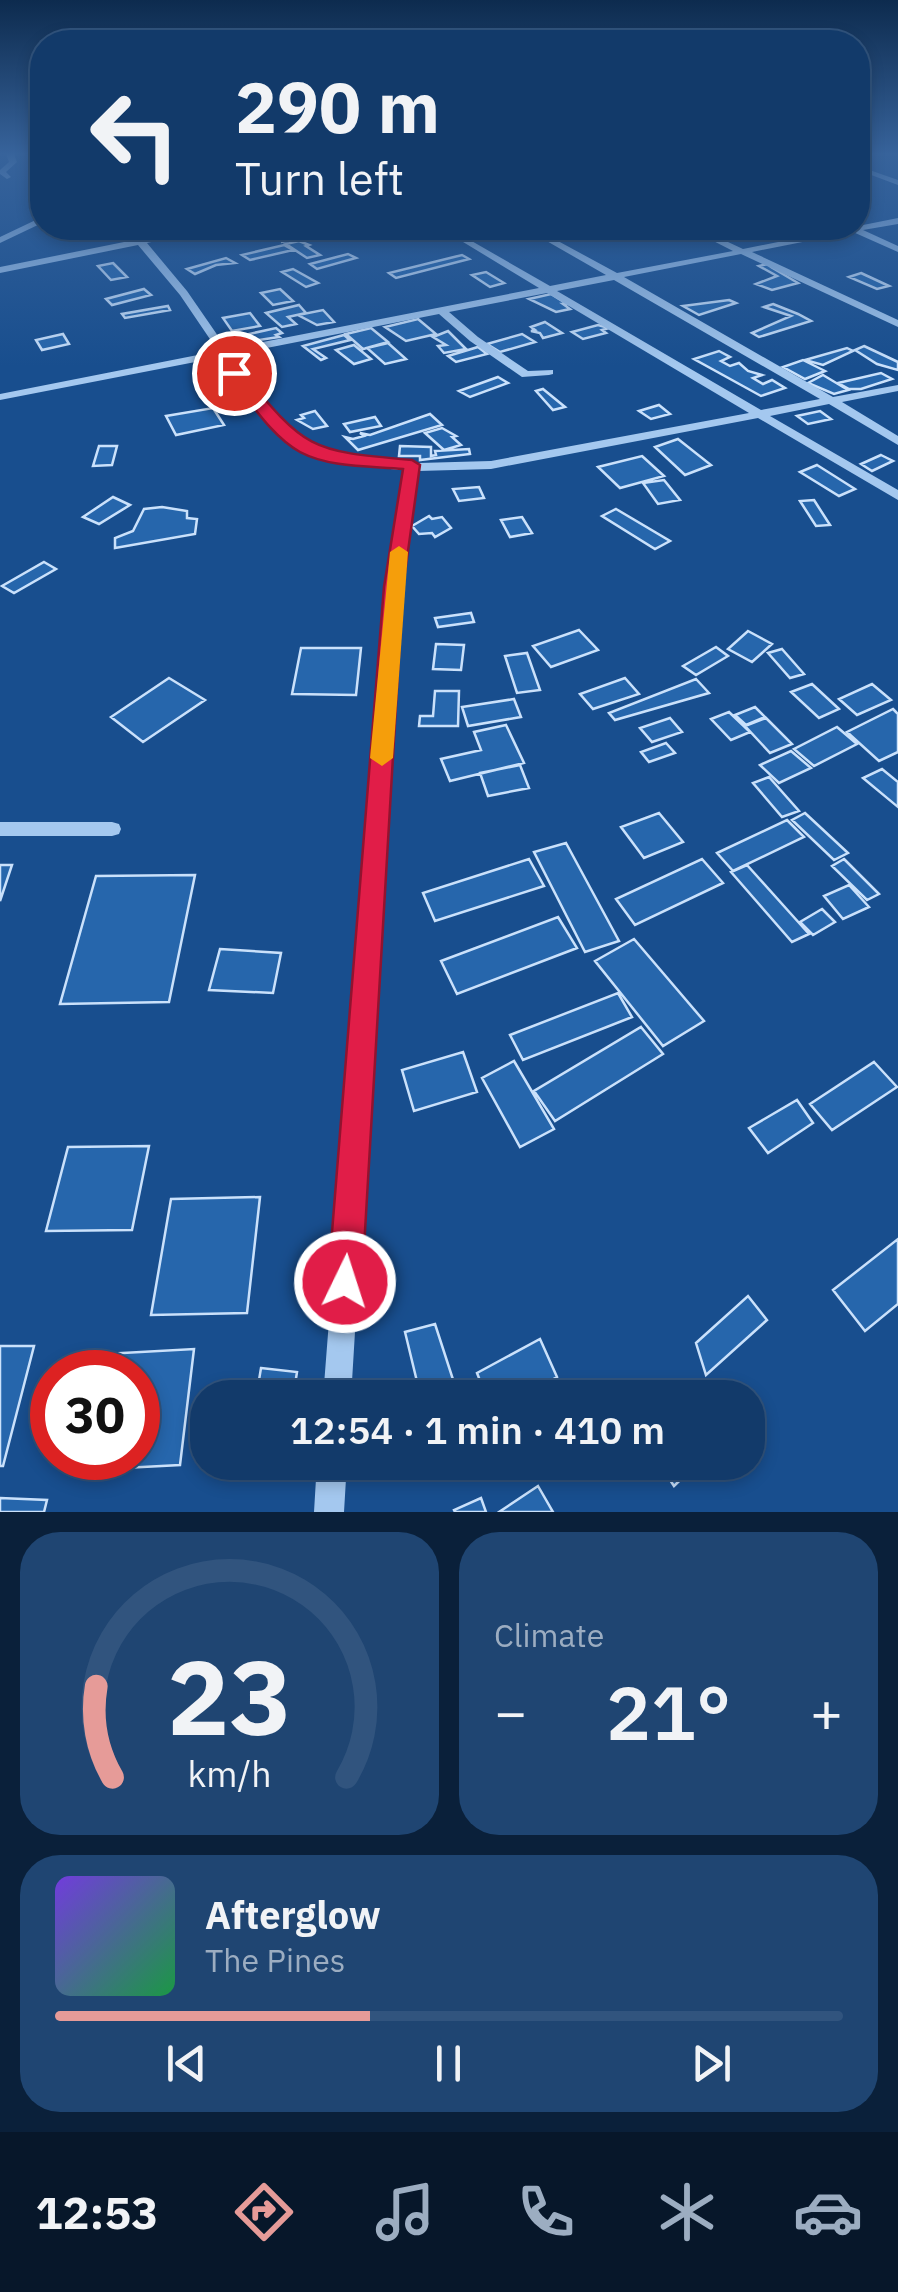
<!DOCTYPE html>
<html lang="en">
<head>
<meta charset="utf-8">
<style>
  :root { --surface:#123a6a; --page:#1f4572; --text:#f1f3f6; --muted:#9cadc1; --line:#31547e; --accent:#e69b98 }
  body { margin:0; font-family:"IBM Plex Sans",sans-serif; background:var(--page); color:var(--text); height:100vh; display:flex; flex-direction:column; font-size:38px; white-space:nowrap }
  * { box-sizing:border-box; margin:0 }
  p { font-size:32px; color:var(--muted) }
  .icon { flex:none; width:55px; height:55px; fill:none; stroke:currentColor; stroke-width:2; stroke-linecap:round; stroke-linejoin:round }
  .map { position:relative; height:1512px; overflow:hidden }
  .side { display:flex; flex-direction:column; gap:20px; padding:20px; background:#0a203a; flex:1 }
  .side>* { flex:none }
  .guide { position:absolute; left:30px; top:30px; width:840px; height:210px; border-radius:40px; box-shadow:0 5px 15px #0003,0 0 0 2px var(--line); background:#123a6a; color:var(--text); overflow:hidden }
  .speed { position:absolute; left:30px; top:1350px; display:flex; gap:20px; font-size:50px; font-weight:700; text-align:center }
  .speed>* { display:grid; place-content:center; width:130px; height:130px; border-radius:50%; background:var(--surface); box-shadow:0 5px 15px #0003,0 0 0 2px var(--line); line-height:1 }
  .speed .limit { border:15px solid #d22; background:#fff; color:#111 }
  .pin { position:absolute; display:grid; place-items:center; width:85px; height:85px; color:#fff; margin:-42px; border:5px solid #fff; border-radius:50%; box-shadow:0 2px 10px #0007 }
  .me { position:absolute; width:110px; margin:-55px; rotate:4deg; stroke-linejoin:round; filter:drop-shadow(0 0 8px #0008) }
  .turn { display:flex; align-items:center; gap:35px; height:210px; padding:0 40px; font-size:45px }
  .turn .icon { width:130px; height:130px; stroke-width:2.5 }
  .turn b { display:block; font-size:70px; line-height:85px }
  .big { font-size:75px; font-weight:600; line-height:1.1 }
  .side .card { flex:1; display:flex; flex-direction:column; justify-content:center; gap:15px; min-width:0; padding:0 35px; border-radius:40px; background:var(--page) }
  .side .dial { align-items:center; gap:0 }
  .dial svg { height:260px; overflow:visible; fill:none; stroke:var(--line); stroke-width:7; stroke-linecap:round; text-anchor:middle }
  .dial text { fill:var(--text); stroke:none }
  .song { display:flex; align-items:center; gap:30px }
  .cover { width:120px; height:120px; border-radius:15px; background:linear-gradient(135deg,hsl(260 70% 55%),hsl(140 70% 35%)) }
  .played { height:10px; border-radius:5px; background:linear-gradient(90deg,var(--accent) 40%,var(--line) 40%) }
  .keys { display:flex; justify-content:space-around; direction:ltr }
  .heat { display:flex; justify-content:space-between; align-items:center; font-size:55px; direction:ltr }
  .side .tiles { flex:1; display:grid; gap:20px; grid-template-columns:1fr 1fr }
  .card:last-child { grid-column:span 2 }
  .trip { position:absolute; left:190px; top:1380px; width:575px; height:100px; border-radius:40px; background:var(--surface); box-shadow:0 5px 15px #0003,0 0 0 2px var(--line); font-weight:600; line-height:100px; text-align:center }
  .menu { display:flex; height:160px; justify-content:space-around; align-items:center; background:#07172a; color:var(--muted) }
  .menu .icon { width:70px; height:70px }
  .menu .current { color:var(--accent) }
  .menu b { font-size:45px; color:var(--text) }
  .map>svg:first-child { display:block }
  .building { fill:#2666ac; stroke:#cae1fb; stroke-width:2.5 }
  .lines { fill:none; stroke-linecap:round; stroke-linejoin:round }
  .minor { fill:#a4c8ef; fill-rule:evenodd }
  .route { fill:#e11d48; stroke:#92132f; stroke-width:2.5 }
  .slow { fill:#f59e0b }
</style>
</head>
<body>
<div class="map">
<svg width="898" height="1512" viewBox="0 0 898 1512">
  <rect width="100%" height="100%" fill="#184e8e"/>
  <!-- building -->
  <path class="building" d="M320 231 327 234 281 242 293 235 290 234 301 236Z
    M299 241 309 245 306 246 320 255 307 258 286 244Z
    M284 245 293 250 250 260 242 255Z
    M348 254 356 258 317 269 310 264Z
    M462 255 469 259 396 278 389 273Z
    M226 258 235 263 216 265 195 274 187 269Z
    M113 263 127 277 111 280 98 266Z
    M768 264 771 267 798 283 772 290 756 284 777 276 759 266Z
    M293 269 318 283 306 287 282 272Z
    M486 272 504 283 490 287 472 275Z
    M861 273 889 286 877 289 849 277Z
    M144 289 151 295 112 305 106 299Z
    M280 289 293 301 273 305 261 293Z
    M551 294 567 304H563L570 309 556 312 529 299Z
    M729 300 736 303 699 315 683 306Z
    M773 304 798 314 811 321 759 337 752 333 791 316 764 307Z
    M299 305 306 313 288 317 296 324 282 327 266 313Z
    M168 306 170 310 125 318 122 314Z
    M323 310 334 322 317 325 298 315Z
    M250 313 260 326 232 331 223 318Z
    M418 319 436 334 406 341 385 327Z
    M545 322 562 333 543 338 540 333 531 331 535 330 531 327Z
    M598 325 609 328 602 330 606 333 583 339 572 332Z
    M276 328 282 333 276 335 279 337 246 342 240 336Z
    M371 328 388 342 363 349 346 334Z
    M448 331 466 349 444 353 438 346 446 345 433 337Z
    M63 334 69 344 42 350 36 340Z
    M522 334 535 342 500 352 487 344Z
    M344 335 350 340 313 349 326 358 321 360 303 346Z
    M388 343 406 359 385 364 367 348Z
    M354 345 371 359 354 364 336 350Z
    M864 346 898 362V370L877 364 855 350Z
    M478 347 487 354 456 362 448 356Z
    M847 348 853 351 823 365 805 360Z
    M719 351 730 357 721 361 730 366 739 363 748 371 762 375 753 378 763 384 772 380 785 388 761 396 694 359Z
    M803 360 825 371 805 379 783 367Z
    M881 373 892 379 861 389H849L838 383Z
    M823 375 848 390 834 394 808 383Z
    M498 377 508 383 470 397 459 391Z
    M543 389 565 407 553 410 536 391Z
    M659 405 670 414 651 419 639 411Z
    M213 408 224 425 176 435 166 416Z
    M315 411 327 426 313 429 297 420 304 418 301 415Z
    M820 411 831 419 808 424 797 416Z
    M430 414 442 425 358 450 345 437 353 439 364 436 360 433 370 435Z
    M375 417 381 426 350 432 344 424Z
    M442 428 456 436 452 437 461 445 444 450 425 433Z
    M678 439 711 465 685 475 655 447Z
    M99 446H117L112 465 93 466Z
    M400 446 431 447V456L436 455 435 451 469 449 470 454 420 460V456H399Z
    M881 455 893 461 872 471 861 464Z
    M642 456 664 476 620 488 598 467Z
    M817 465 855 489 839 496 800 472Z
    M664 480 680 500 658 504 643 483Z
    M479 487 484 498 459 501 453 489Z
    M113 497 130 505 99 524 83 517Z
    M814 500 830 525 816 526 800 501Z
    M162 507 187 511V518L197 519 195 534 115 548V538L133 531 144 509Z
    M616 509 670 541 655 549 602 516Z
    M429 516 432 519 442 517 451 528 435 537 432 533 419 534 412 526Z
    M522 517 532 533 510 537 501 520Z
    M44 562 56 569 14 593 2 586Z
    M471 613 474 622 438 627 435 618Z
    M579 630 598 650 551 667 533 646Z
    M748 631 772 644 752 662 728 649Z
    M436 644 464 645 461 670 433 669Z
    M716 647 728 656 696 675 683 666Z
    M301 648H361L356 695 292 694Z
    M782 649 804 674 790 678 768 653Z
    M527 653 540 690 517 693 505 656Z
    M169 678 205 700 143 742 111 717Z
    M625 678 639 694 593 709 580 694Z
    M696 679 709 693 615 720 609 713Z
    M812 684 839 709 819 718 791 692Z
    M872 684 891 700 857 715 839 699Z
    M435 691H459L458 726H419L420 716H433Z
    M514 699 521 717 468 726 462 707Z
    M755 707 765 717 746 725 735 715Z
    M893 709 898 714V752L879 761 847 732Z
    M729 712 750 732 731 740 711 719Z
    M670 718 682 732 652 742 640 728Z
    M766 718 792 744 770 753 745 726Z
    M506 725 524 763 450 781 441 759 481 750 474 732Z
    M837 727 857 744 814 766 794 749Z
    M666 743 675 753 649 762 641 752Z
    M791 751 811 768 779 783 760 765Z
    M520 765 529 788 488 796 480 773Z
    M882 769 898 782V807L863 778Z
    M769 777 799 811 782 817 753 783Z
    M659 813 683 842 644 858 621 827Z
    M805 813 848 853 834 860 792 820Z
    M787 820 804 837 733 871 717 853Z
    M566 843 619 941 585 952 534 852Z
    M529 859 544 886 435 921 423 893Z
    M702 859 723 883 635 925 616 899Z
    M844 859 879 894 867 900 832 866Z
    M0 865H12L0 901Z
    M747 865 809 934 792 942 731 872Z
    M195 875 169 1002 60 1004 96 876Z
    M849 885 869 907 843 919 824 896Z
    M822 909 835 922 813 935 800 922Z
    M558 917 577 948 457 994 441 961Z
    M634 939 704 1021 663 1046 595 961Z
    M220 949 281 953 273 993 209 990Z
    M618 993 632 1017 523 1060 510 1035Z
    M641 1027 663 1054 555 1121 534 1091Z
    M463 1052 477 1092 414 1111 402 1070Z
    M514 1061 554 1129 520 1147 482 1078Z
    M874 1062 897 1087 832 1130 810 1104Z
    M797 1100 813 1123 768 1153 749 1128Z
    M149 1146 132 1230 46 1231 68 1147Z
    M260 1197 247 1313 151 1315 171 1199Z
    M898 1239V1304L865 1331 833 1290Z
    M748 1296 767 1320 706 1375 696 1343Z
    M435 1324 459 1398H421L405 1332Z
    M540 1339 557 1377 519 1398H487L477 1373Z
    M0 1346H34L3 1466H0Z
    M194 1349 180 1465 67 1471 69 1458H138V1372H84L87 1355Z
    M261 1368 297 1372 293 1398H256Z
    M658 1462H699L674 1486Z
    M538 1486 553 1512H499Z
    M0 1498 47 1500 44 1512H0Z
    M481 1498 486 1512H455L454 1510Z"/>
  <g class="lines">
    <!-- minor -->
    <path class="minor" d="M6 154H14L17 162 6 172 11 177 7 179 0 174V170L9 162Z
      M858 166 898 180V185L858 170Z
      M42 217V223L0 243V237Z
      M898 218V224L863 230 898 246V252L853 232 752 252 898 320V327L741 254 624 277 833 397 898 385V391L842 402 898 436V445L829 404 770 416 898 490V500L758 418 491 469 418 471 400 587 351 1398H323L386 587 405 470C300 464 274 446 221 357L0 400V394L218 351 180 295 138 245 0 273V267L134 240 123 228H131L142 239 198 228H213L147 243 187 291 227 349 539 288 440 228H449L550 286 606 275 524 228H534L617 273 733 251 688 228H698L743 249ZM614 280 820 399 761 410 557 291ZM547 293 749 413 491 461 419 463 362 458 318 449 287 430 263 404 231 355 439 314 470 341 522 377 549 375 553 374V370L528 371 478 337 449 312Z
      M0 822H112L119 824 121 829 119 834 112 836H0Z
      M317 1462H347L344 1512H314Z"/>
  </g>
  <!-- sky -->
  <linearGradient id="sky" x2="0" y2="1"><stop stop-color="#0d2b4e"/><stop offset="0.42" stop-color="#37639b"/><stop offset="1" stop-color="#37639b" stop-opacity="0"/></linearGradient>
  <rect width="898" height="366" fill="url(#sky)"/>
  <!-- route -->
  <path class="route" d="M229 370H240C307 450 308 451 412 460L420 465 403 587 362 1282 357 1294 345 1299 333 1294 328 1282 384 587 403 469C371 466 330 468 300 452 271 436 250 401 229 376Z"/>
  <!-- slow -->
  <path class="slow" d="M399 546 408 552 393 758 382 766 370 758 390 552Z"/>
</svg>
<div class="speed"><div class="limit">30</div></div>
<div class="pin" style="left:234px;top:373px;background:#d93025"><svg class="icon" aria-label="arrive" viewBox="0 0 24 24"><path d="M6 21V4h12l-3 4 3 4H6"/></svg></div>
<svg class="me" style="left:345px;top:1282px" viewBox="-20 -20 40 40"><circle r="17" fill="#e11d48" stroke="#fff" stroke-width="3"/><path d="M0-11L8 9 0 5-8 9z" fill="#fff"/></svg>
<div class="trip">12:54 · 1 min · 410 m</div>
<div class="guide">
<div class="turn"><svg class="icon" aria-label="left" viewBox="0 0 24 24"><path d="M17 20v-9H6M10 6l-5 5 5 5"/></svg><div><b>290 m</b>Turn left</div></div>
</div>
</div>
<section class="side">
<div class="tiles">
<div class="card dial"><svg viewBox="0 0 100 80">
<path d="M14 69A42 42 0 1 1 86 69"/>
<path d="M14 69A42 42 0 0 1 9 41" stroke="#e69b98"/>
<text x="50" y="56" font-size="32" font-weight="700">23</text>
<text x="50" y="72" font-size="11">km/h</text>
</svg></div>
<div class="card"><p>Climate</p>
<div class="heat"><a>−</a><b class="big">21°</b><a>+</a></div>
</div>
<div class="card">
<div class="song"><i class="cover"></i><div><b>Afterglow</b><p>The Pines</p></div></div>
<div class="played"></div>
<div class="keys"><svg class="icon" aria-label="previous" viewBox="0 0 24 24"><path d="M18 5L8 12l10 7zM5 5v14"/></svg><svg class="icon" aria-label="pause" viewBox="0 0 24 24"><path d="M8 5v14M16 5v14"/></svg><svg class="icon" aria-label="next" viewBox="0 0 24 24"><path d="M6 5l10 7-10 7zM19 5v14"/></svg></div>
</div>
</div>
</section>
<nav class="menu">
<b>12:53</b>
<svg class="icon current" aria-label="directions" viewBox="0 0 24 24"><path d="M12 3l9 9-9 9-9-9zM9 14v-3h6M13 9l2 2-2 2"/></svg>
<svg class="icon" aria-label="music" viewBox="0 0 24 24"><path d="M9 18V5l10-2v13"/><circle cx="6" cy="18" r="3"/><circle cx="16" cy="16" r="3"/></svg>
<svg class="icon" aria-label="phone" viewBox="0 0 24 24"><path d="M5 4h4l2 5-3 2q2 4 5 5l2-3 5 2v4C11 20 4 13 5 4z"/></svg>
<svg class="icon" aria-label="climate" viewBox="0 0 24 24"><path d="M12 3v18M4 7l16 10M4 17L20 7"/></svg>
<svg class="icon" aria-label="car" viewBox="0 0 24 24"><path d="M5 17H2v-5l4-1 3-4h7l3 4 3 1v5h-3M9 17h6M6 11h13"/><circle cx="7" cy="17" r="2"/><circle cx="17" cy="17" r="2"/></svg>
</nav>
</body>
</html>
